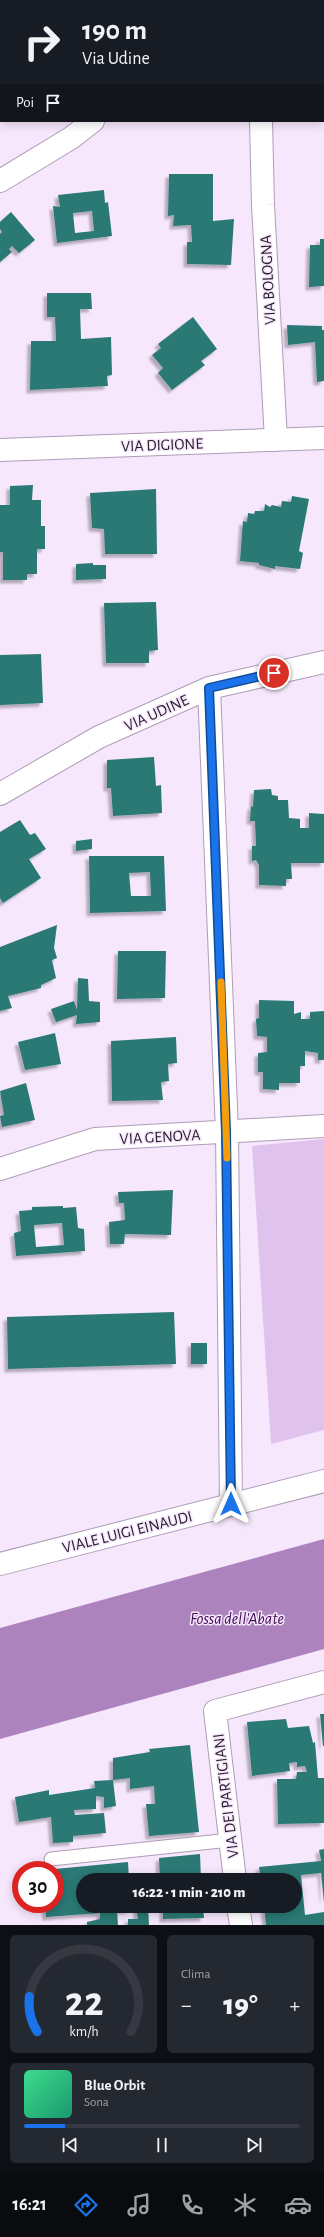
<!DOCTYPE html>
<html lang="it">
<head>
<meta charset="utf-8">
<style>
  :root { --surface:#171b24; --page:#242831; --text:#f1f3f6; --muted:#9ea1a6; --line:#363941; --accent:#1a73e8 }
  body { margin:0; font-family:"Alegreya Sans",sans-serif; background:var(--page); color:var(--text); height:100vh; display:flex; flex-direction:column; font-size:15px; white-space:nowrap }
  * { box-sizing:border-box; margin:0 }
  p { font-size:13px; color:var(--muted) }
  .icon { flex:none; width:22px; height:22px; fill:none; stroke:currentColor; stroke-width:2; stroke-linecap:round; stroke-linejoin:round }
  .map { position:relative; height:1925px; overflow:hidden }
  .side { display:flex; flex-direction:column; gap:10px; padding:10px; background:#0d0f14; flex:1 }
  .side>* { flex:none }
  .guide { position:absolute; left:0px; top:0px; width:324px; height:122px; box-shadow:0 2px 10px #0003; background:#171b24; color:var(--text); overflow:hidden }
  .speed { position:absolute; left:12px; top:1861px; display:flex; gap:8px; font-size:20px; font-weight:700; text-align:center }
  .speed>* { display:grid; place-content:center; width:52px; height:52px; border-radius:50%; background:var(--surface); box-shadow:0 2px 10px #0003; line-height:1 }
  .speed .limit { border:6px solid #d22; background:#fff; color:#111 }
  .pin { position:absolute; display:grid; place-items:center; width:34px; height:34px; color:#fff; margin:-17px; border:2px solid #fff; border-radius:50%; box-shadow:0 1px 4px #0007 }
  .me { position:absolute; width:44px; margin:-22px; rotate:0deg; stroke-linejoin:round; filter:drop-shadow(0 0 3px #0008) }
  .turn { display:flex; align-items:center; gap:14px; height:84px; padding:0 16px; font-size:18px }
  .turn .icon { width:52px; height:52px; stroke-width:2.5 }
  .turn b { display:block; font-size:28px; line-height:34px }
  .then { display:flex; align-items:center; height:38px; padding:0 16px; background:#0003; gap:8px; font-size:15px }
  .big { font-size:30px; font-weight:800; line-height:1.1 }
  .side .tile { flex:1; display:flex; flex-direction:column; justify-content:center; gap:6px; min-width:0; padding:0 14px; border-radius:6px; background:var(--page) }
  .side .dial { align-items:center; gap:0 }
  .dial svg { height:104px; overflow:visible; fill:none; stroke:var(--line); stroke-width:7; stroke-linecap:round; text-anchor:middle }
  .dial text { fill:var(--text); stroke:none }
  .song { display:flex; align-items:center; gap:12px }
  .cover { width:48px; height:48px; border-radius:6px; background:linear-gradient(135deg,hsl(150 70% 55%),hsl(160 70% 35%)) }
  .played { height:4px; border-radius:2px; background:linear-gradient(90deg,var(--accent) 15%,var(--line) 15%) }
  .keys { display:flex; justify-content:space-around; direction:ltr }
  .heat { display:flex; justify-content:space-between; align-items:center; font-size:22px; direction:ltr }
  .side .tiles { flex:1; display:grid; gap:10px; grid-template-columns:1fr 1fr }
  .tile:last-child { grid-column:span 2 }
  .trip { position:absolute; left:76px; top:1873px; width:226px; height:40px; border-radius:20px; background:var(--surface); box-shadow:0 2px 10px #0003; font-weight:800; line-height:40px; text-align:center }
  .tabs { display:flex; height:64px; justify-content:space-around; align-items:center; background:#090b0e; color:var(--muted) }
  .tabs .icon { width:28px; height:28px }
  .tabs .current { color:var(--accent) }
  .tabs b { font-size:18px; color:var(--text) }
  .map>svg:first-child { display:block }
  .green { fill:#e0c3ed }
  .water { fill:#ac83bd }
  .building { fill:#2a7975; fill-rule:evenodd; filter:url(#shadow) }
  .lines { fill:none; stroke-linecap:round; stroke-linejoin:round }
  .lane-casing { stroke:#af9db7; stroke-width:15 }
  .street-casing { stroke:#af9db7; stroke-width:24 }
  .secondary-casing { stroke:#af9db7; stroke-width:24 }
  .lane { stroke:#fff; stroke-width:13 }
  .street { stroke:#fff; stroke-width:22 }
  .secondary { stroke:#fff; stroke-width:22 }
  .route-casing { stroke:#114b97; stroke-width:10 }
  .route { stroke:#1a73e8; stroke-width:7 }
  .slow { stroke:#f59e0b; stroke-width:7 }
  .labels { text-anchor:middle; stroke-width:3; stroke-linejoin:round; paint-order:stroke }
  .street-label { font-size:16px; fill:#241d27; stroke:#f6e7fd }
  .water-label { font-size:17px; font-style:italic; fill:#400a53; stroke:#f6e7fd }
</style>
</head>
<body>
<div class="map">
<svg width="324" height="1925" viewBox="0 0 324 1925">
  <defs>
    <filter id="shadow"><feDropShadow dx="-3.5" dy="3.5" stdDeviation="1" flood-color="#0004"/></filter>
  </defs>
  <rect width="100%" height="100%" fill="#f6e7fd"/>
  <!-- green -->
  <path class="green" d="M324 1139V1430L271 1444 252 1146Z"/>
  <!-- water -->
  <path class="water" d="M324 1539V1649L0 1739V1628Z"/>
  <!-- building -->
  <path class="building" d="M169 174H213V221L234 219 231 265 187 264V242H192L191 225 173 226 174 215 168 216Z
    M104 190 105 203 108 202 112 236 57 243 53 206 60 207 58 195ZM92 211 94 231 75 233 73 213Z
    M11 212 35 240 19 253 12 246 9 249 12 252 0 262V234L2 232 0 229V222Z
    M320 239H324V286L309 287 310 245H320Z
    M47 293H91L92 309H80L81 339 111 337 112 375 107 376 108 386 30 390 31 341H56L55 317H47Z
    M193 317 217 349 201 361 205 365 172 390 158 373 163 368 152 355 161 348 158 344Z
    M287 325 322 326V330H324V381L317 382 315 342 288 345Z
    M33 485 32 500H41V526H45V549H37V574H27V580H3V552H0V505H10V486Z
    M156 489 157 554H105L104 529 92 528 90 493Z
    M292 496 309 499 299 551 303 553 300 569 275 566V569L259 565V563L240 561 243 521 247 522 248 513 254 514 255 511H264L265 504 270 507 272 505 281 507 282 501 291 502Z
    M93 563V565H106V579L76 580V564Z
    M156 602 158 650 149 651V663H106L104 603Z
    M41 654 43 703 0 705V655Z
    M154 757 156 786 161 785 162 813 113 816 111 788H107V760Z
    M271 789 272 795 278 796V800H288L289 818 300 819V828H309V813L324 814V863H291L292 879H286V886L259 885V865L256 860 252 861V846H256L255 821H250L251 806 253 807 254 790Z
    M20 820 30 835 35 833 46 849 29 859 41 878 3 903 0 898V832Z
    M92 839V849L76 851V841Z
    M89 856H164L166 911 90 913ZM150 872 151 896H131L129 873Z
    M57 925 54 948 57 958 52 960 56 978 41 985V988L8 996 12 1008 0 1011V947Z
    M118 951H166L165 998 117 999Z
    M78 978 88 979 89 1001 100 1002V1022L76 1024 77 1015 56 1022 51 1009 74 1001 77 1010Z
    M259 1000 294 1001V1014L301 1012V1019H310V1012L324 1011V1060H318V1053L305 1051V1066H300V1083H279V1090L263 1089V1072H258V1053L267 1052V1037L257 1036 256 1019 259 1018Z
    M55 1033 61 1064 25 1070 18 1042Z
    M176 1037 177 1063 168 1064 169 1081 161 1082 163 1100 112 1101 111 1041Z
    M26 1083 35 1120 2 1127 0 1116 4 1115 0 1091Z
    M173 1190 171 1235 125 1234 124 1244H110L109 1222 125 1220 124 1203H119L118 1192Z
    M63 1206V1208L76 1207 78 1228 84 1229 85 1251 16 1256 14 1233 21 1231 19 1211 32 1210V1207ZM62 1223 64 1245 36 1247 34 1225Z
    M174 1312 176 1364 8 1369 7 1317Z
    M191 1343H207V1364H191Z
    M320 1714H324V1746H323Z
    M286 1719 288 1728 309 1726 313 1743 315 1742 318 1778H324V1823L278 1824 277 1779H296L297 1772H307L305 1766 297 1767V1762L289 1763 290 1771 252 1776 247 1722Z
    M190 1745 199 1832 149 1836 146 1804H155L154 1786 130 1789V1778L113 1780V1758L150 1752 149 1749Z
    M113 1780 116 1806 104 1808V1797L96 1796V1809L74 1810 75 1815 104 1813 106 1833 73 1836V1842L53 1843 51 1817 19 1822 15 1797 49 1790V1795L95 1788 94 1781Z
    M324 1849V1903L321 1873 301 1875 305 1915 324 1912V1925H266L264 1906H295V1880H261L259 1867 321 1861 319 1850Z
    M200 1854 201 1880H160L159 1858Z
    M128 1862 129 1880H83V1906H130V1910L117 1911 118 1925H87V1922L100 1919V1913L46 1917 45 1904H55V1869Z
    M136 1906H148L149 1925H128V1919H138Z
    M163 1906H203L204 1918 163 1919Z"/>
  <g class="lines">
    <!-- lane casing -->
    <g class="lane-casing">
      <path id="lane" d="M51 1859 230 1840"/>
    </g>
    <!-- street casing -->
    <g class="street-casing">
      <path id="street" d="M260 0V1
        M188 1 190 0
        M261 121 263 205 276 440
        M0 181 71 138 93 121
        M0 450 324 438
        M209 688 227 1132 231 1504
        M0 794 99 737 209 688 324 662
        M0 1169 95 1139 324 1126
        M235 1880 215 1711 324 1682
        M238 1906 241 1925"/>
    </g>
    <!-- secondary casing -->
    <g class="secondary-casing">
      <path id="secondary" d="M0 1564 324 1481"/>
    </g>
    <!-- lane -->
    <use href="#lane" class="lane"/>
    <!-- street -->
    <use href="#street" class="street"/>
    <!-- secondary -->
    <use href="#secondary" class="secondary"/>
  </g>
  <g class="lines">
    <!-- route casing -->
    <g class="route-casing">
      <path id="route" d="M231 1504 226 1132 209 688 274 673"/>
    </g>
    <!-- route -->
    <use href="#route" class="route"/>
    <!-- slow -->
    <path class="slow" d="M221 982 227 1158"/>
  </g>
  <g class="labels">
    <!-- street labels -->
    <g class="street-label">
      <text transform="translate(267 280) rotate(-93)" y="6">VIA BOLOGNA</text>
      <text transform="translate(162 444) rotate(-2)" y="6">VIA DIGIONE</text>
      <text transform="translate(156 712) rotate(-24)" y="6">VIA UDINE</text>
      <text transform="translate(160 1136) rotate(-3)" y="6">VIA GENOVA</text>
      <text transform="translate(127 1531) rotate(-14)" y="6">VIALE LUIGI EINAUDI</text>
      <text transform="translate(225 1796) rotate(-97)" y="6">VIA DEI PARTIGIANI</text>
    </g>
    <!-- water labels -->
    <g class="water-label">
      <text x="237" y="1624">Fossa dell'Abate</text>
    </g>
  </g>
</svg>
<div class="speed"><div class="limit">30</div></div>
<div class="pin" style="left:274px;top:673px;background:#d93025"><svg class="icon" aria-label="arrive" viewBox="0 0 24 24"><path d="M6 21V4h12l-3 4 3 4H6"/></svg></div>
<svg class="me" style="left:231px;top:1504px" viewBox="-20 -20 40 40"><path d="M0-17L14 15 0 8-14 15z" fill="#1a73e8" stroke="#fff" stroke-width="4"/></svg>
<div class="trip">16:22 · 1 min · 210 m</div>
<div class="guide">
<div class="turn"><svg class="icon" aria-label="right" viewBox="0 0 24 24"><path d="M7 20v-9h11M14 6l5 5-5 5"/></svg><div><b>190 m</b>Via Udine</div></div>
<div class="then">Poi<svg class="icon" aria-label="arrive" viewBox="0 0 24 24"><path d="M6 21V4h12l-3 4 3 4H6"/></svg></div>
</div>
</div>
<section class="side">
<div class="tiles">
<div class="tile dial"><svg viewBox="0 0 100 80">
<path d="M14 69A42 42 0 1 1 86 69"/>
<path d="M14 69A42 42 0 0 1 8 42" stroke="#1a73e8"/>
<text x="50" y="56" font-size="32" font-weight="700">22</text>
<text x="50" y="72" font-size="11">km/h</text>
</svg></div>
<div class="tile"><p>Clima</p>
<div class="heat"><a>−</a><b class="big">19°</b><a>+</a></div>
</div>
<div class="tile">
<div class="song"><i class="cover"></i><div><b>Blue Orbit</b><p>Sona</p></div></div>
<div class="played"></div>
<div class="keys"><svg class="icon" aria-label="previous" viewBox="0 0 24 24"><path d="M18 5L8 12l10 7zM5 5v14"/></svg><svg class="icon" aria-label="pause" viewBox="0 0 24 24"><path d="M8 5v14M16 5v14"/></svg><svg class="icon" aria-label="next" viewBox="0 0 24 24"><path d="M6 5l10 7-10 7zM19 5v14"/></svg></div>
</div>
</div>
</section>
<nav class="tabs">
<b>16:21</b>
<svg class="icon current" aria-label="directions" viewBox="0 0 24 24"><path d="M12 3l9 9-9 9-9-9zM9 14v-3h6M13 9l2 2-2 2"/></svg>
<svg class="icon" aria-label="music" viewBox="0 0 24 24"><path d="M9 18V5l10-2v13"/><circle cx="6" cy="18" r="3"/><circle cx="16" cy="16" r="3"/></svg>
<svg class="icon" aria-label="phone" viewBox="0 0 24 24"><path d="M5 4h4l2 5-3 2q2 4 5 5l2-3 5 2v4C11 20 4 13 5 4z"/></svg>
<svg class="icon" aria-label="climate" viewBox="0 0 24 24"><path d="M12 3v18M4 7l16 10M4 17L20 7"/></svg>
<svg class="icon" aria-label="car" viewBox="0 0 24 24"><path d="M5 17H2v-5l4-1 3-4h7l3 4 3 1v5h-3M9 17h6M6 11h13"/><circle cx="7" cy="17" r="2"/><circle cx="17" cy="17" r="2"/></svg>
</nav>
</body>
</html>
